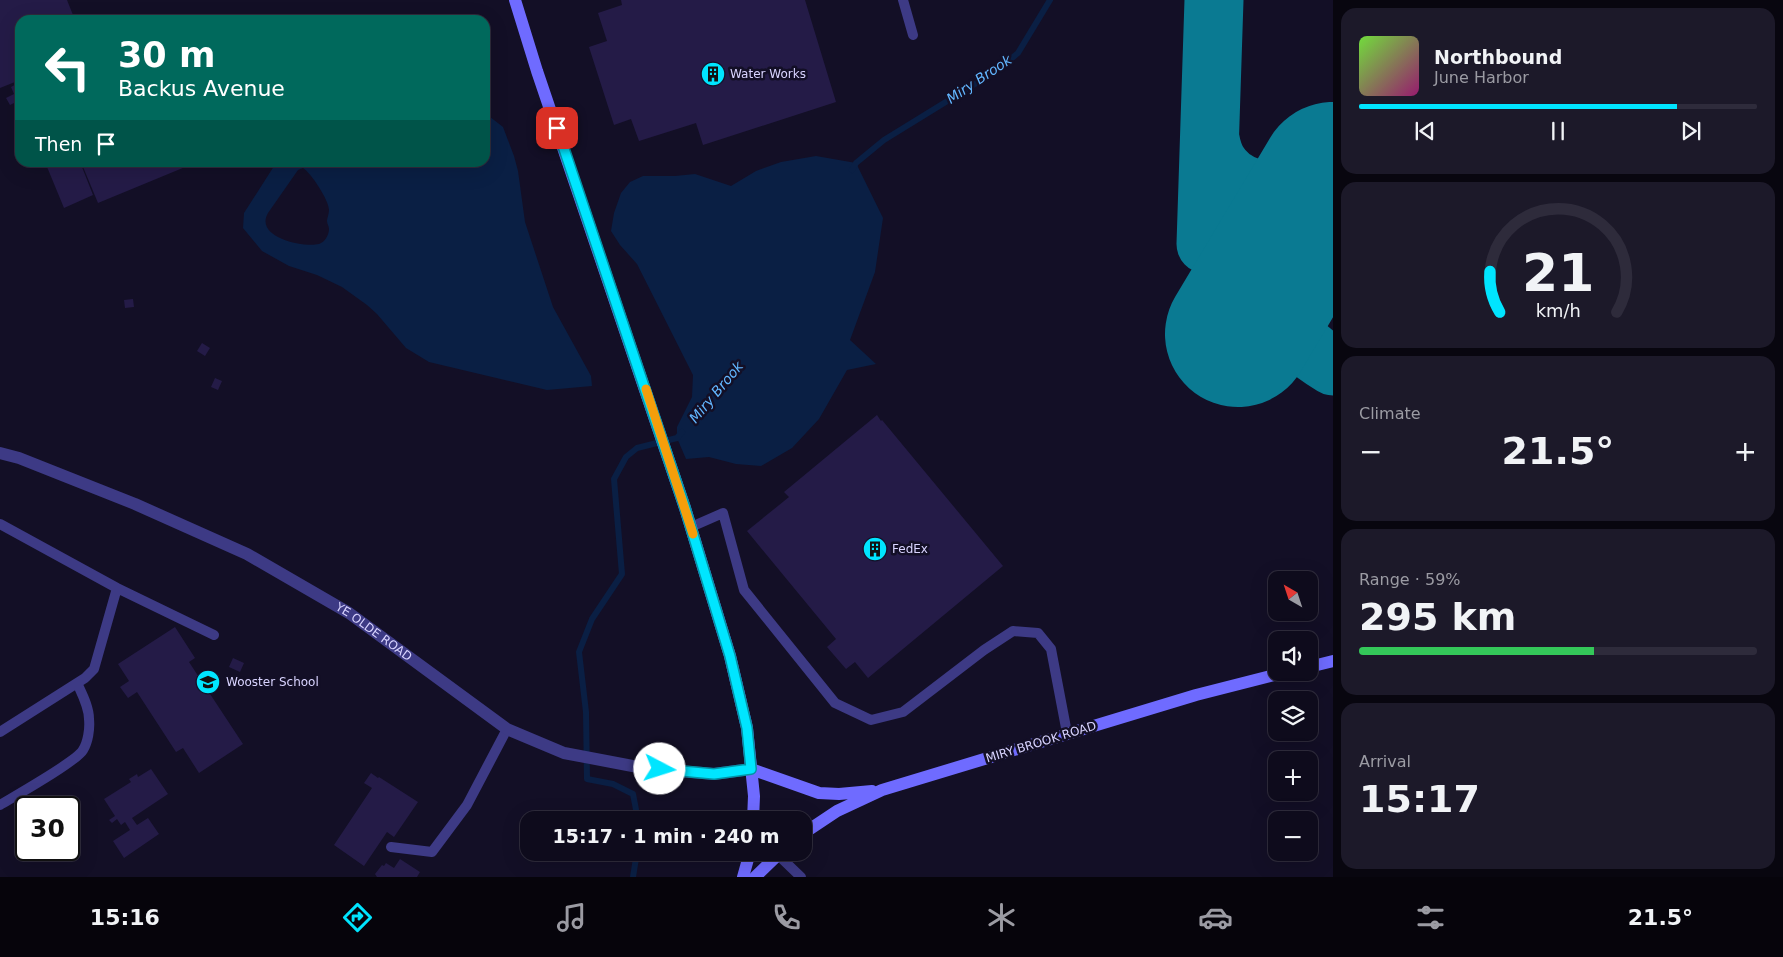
<!DOCTYPE html>
<html lang="en">
<head>
<meta charset="utf-8">
<style>
  :root { --surface:#0e0b1c; --page:#1c1929; --text:#f1f3f6; --muted:#9b9ba3; --line:#2e2b3b; --accent:#00e5ff }
  body { margin:0; font-family:"DejaVu Sans",sans-serif; background:var(--page); color:var(--text); height:100vh; display:flex; flex-direction:column; font-size:19px; white-space:nowrap }
  * { box-sizing:border-box; margin:0 }
  p { font-size:16px; color:var(--muted) }
  .icon { flex:none; width:28px; height:28px; fill:none; stroke:currentColor; stroke-width:2; stroke-linecap:round; stroke-linejoin:round }
  .map { position:relative; flex:1; overflow:hidden }
  .panel { display:flex; flex-direction:column; gap:8px; padding:8px; background:#08060f; width:450px }
  .panel>* { flex:none }
  .hud { position:absolute; left:15px; top:15px; width:475px; height:152px; border-radius:15px; box-shadow:0 5px 20px #0002,0 0 0 1px var(--line); background:#00695c; color:#fff; overflow:hidden }
  .needle { width:32px; rotate:321deg }
  .fabs { position:absolute; left:1268px; top:571px; display:grid; gap:10px }
  .fabs a { display:grid; place-items:center; width:50px; height:50px; border-radius:10px; background:var(--surface); box-shadow:0 5px 20px #0002,0 0 0 1px var(--line); font-size:25px }
  .speed { position:absolute; left:15px; top:796px; display:flex; gap:10px; font-size:25px; font-weight:700; text-align:center }
  .speed>* { display:grid; place-content:center; width:65px; height:65px; border-radius:50%; background:var(--surface); box-shadow:0 5px 20px #0002,0 0 0 1px var(--line); line-height:1 }
  .speed .limit { border:2px solid #111; border-radius:8px; background:#fff; color:#111 }
  .pin { position:absolute; display:grid; place-items:center; width:42px; height:42px; color:#fff; margin:-21px; border-radius:10px; box-shadow:0 2px 8px #0006 }
  .me { position:absolute; width:55px; margin:-28px; rotate:95deg; stroke-linejoin:round; filter:drop-shadow(0 0 4px #0008) }
  .turn { display:flex; align-items:center; gap:18px; height:105px; padding:0 20px; font-size:22px }
  .turn .icon { width:65px; height:65px; stroke-width:2.5 }
  .turn b { display:block; font-size:35px; line-height:42px }
  .then { display:flex; align-items:center; height:48px; padding:0 20px; background:#0003; gap:10px; font-size:19px }
  .big { font-size:38px; font-weight:600; line-height:1.1 }
  .panel .tile { flex:1; display:flex; flex-direction:column; justify-content:center; gap:8px; min-width:0; padding:0 18px; border-radius:15px; background:var(--page) }
  .panel .dial { align-items:center; gap:0 }
  .dial svg { height:130px; overflow:visible; fill:none; stroke:var(--line); stroke-width:7; stroke-linecap:round; text-anchor:middle }
  .dial text { fill:var(--text); stroke:none }
  .song { display:flex; align-items:center; gap:15px }
  .cover { width:60px; height:60px; border-radius:8px; background:linear-gradient(135deg,hsl(100 70% 55%),hsl(320 70% 35%)) }
  .played { height:5px; border-radius:2px; background:linear-gradient(90deg,var(--accent) 80%,var(--line) 80%) }
  .keys { display:flex; justify-content:space-around; direction:ltr }
  .heat { display:flex; justify-content:space-between; align-items:center; font-size:28px; direction:ltr }
  .charge { height:8px; border-radius:4px; background:linear-gradient(90deg,#34c759 59%,var(--line) 0) }
  .trip { position:absolute; left:520px; top:811px; width:292px; height:50px; border-radius:15px; background:var(--surface); box-shadow:0 5px 20px #0002,0 0 0 1px var(--line); font-weight:600; line-height:50px; text-align:center }
  .tab-bar { display:flex; height:80px; justify-content:space-around; align-items:center; background:#06040b; color:var(--muted) }
  .tab-bar .icon { width:35px; height:35px }
  .tab-bar .selected { color:var(--accent) }
  .tab-bar b { font-size:22px; color:var(--text) }
  main { display:flex; flex:1; min-height:0 }
  .map>svg:first-child { display:block }
  .water { fill:#0a1f44; fill-rule:evenodd }
  .lines { fill:none; stroke-linecap:round; stroke-linejoin:round }
  .stream { stroke:#0a1f44; stroke-width:6 }
  .taxiway { stroke:#0a7a92; stroke-width:59 }
  .runway { stroke:#0a7a92; stroke-width:146 }
  .building { fill:#241b47 }
  .lane { stroke:#3d3a85; stroke-width:10 }
  .street { stroke:#3d3a85; stroke-width:12 }
  .secondary { stroke:#6f6bff; stroke-width:12 }
  .route-casing { stroke:#0095a6; stroke-width:12 }
  .route { stroke:#00e5ff; stroke-width:9 }
  .slow { stroke:#f59e0b; stroke-width:9 }
  .labels { text-anchor:middle; stroke-width:5; stroke-linejoin:round; paint-order:stroke }
  .poi-label { font-size:12px; fill:#d9d4ff; stroke:#130f26; text-anchor:start }
  .street-label { font-size:12px; fill:#d9d4ff; stroke:#130f26 }
  .water-label { font-size:14px; font-style:italic; fill:#62b6ff; stroke:#130f26 }
</style>
</head>
<body>
<main>
<div class="map">
<svg width="1333" height="877" viewBox="0 0 1333 877">
  <rect width="100%" height="100%" fill="#130f26"/>
  <!-- water -->
  <path class="water" d="M485 113 503 127 514 156 518 171 525 222 553 307 591 376 592 386 547 390 429 362 406 348 377 314 367 305 342 287 317 275 289 266 262 251 243 228 244 213 276 163 485 162ZM303 168C311 173 329 200 329 210 329 214 327 218 327 221 327 224 329 226 329 229 329 235 325 242 319 244 303 248 254 237 268 213L298 170Z
    M816 156 856 163 883 218 875 272 850 340 876 364 847 370 819 419 792 448 761 466 736 464 709 457 686 459 677 438V427L692 397 693 375 637 264 620 245 611 231 614 213 621 193 630 182 643 176H675L695 174 731 186 756 171 781 162Z"/>
  <g class="lines">
    <!-- stream -->
    <path class="stream" d="M852 170 856 163 884 140 996 71 1018 53 1050 0
      M638 820 633 794 613 784 587 779 586 712 579 652 592 619 622 574 614 479 626 457 637 448 677 438 682 432
      M633 877 637 852"/>
    <!-- taxiway -->
    <path class="taxiway" d="M1210 139C1212 150 1215 160 1222 168 1241 192 1281 197 1308 184 1318 179 1325 172 1333 165
      M1206 244 1214 0
      M1283 258C1277 316 1283 335 1333 366"/>
    <!-- runway -->
    <path class="runway" d="M1238 334 1333 175"/>
  </g>
  <!-- building -->
  <path class="building" d="M0 0H67L75 20H20V80L0 88Z
    M621 0H805L836 102 703 145 696 123 639 141 631 119 614 125 589 47 607 41 598 13 622 5Z
    M18 83 20 87V106L18 101 10 105 6 98 14 94 11 87Z
    M45 162H80L93 195 64 208Z
    M81 162H189L190 165 98 203Z
    M133 299 134 307 125 308 124 300Z
    M202 343 210 348 205 356 197 351Z
    M215 378 222 381 218 390 211 387Z
    M877 415 881 421 882 420 1003 566 868 678 855 662 846 669 827 647 836 639 747 531 789 497 784 492Z
    M175 627 195 658 189 662 243 744 199 773 183 748 176 752 137 692 128 698 120 687 129 681 118 664Z
    M233 658 244 663 240 672 229 667Z
    M151 769 168 794 132 818 137 825 148 818 159 834 124 858 113 841 130 830 125 822 121 825 117 819 112 823 109 820 115 816 104 799 131 782 129 779 137 774 138 777Z
    M371 773 378 778 379 777 418 802 394 837 387 832 364 866 334 845 372 788 364 783Z
    M400 859 420 872 417 877H377L375 874 382 865 384 866 386 863 394 868Z"/>
  <g class="lines">
    <!-- lane -->
    <path class="lane" d="M903 0 913 35
      M0 524 117 588 214 635
      M691 527 723 513 744 590 835 703 871 720 903 712 984 650 1013 631 1038 633 1051 649 1067 733
      M0 732 85 678 94 669 117 588
      M0 805C15 796 77 761 83 750 88 742 90 729 89 719 89 707 82 694 77 683
      M391 847 432 852 467 805 507 729
      M778 855 801 877"/>
    <!-- street -->
    <path class="street" id="s1" d="M0 453 19 458 135 504 247 554 349 613 507 729 564 753 643 768 714 774 751 769"/>
    <!-- secondary -->
    <path class="secondary" d="M515 0 537 71 685 508 730 656 747 728 754 796 753 820
      M1309 667 1333 661
      M751 769 819 793 839 794 872 791
      M804 833 837 811 882 790 1196 695 1286 672
      M743 877 750 852
      M755 877 781 852"/>
  </g>
  <g class="lines">
    <!-- route casing -->
    <g class="route-casing">
      <path id="route" d="M557 128 685 508 730 656 747 728 751 769 714 774 660 769"/>
    </g>
    <!-- route -->
    <use href="#route" class="route"/>
    <!-- slow -->
    <path class="slow" d="M646 389 693 534"/>
  </g>
  <!-- icons -->
  <defs>
    <g id="building-disc" transform="scale(1.25)"><circle r="9.5" fill="#00e5ff" stroke="#130f26"/><path d="M-4-6H4V6H1V3H-1V6H-4ZM-2.5-4.3h1.7v1.8h-1.7ZM.8-4.3h1.7v1.8H.8ZM-2.5-1h1.7V.8h-1.7ZM.8-1h1.7V.8H.8Z" fill="#111"/></g>
    <g id="school-disc" transform="scale(1.25)"><circle r="9.5" fill="#00e5ff" stroke="#130f26"/><path d="M0-5L7-2L0 1L-7-2ZM-4 1L0 2.5L4 1V4Q0 6-4 4Z" fill="#111"/></g>
  </defs>
  <g fill-rule="evenodd">
    <use href="#building-disc" x="713" y="74"/>
    <use href="#building-disc" x="875" y="549"/>
    <use href="#school-disc" x="208" y="682"/>
  </g>
  <g class="labels">
    <!-- poi labels -->
    <g class="poi-label">
      <text x="730" y="78">Water Works</text>
      <text x="892" y="553">FedEx</text>
      <text x="226" y="686">Wooster School</text>
    </g>
    <!-- street labels -->
    <g class="street-label">
      <text dy="4" stroke="none"><textPath href="#s1" startOffset="416">YE OLDE ROAD</textPath></text>
      <text transform="translate(1041 742) rotate(-17)" y="4">MIRY BROOK ROAD</text>
    </g>
    <!-- water labels -->
    <g class="water-label">
      <text transform="translate(979 79) rotate(-34)" y="5">Miry Brook</text>
      <text transform="translate(716 392) rotate(-50)" y="5">Miry Brook</text>
    </g>
  </g>
</svg>
<div class="fabs">
<a><svg class="needle" viewBox="-14 -14 28 28"><path d="M0-13l5 13h-10z" fill="#e53935"/><path d="M0 13l5-13h-10z" fill="#9b9ba3"/></svg></a>
<a><svg class="icon" aria-label="sound" viewBox="0 0 24 24"><path d="M4 9h4l5-4v14l-5-4H4zM17 9q2 3 0 6"/></svg></a>
<a><svg class="icon" aria-label="layers" viewBox="0 0 24 24"><path d="M12 4l9 5-9 5-9-5zM3 14l9 5 9-5"/></svg></a>
<a>+</a>
<a>−</a>
</div>
<div class="speed"><div class="limit">30</div></div>
<div class="pin" style="left:557px;top:128px;background:#d93025"><svg class="icon" aria-label="arrive" viewBox="0 0 24 24"><path d="M6 21V4h12l-3 4 3 4H6"/></svg></div>
<svg class="me" style="left:660px;top:769px" viewBox="-20 -20 40 40"><circle r="19" fill="#fff"/><path d="M0-13L10 11 0 6-10 11z" fill="#00e5ff"/></svg>
<div class="trip">15:17 · 1 min · 240 m</div>
<div class="hud">
<div class="turn"><svg class="icon" aria-label="left" viewBox="0 0 24 24"><path d="M17 20v-9H6M10 6l-5 5 5 5"/></svg><div><b>30 m</b>Backus Avenue</div></div>
<div class="then">Then<svg class="icon" aria-label="arrive" viewBox="0 0 24 24"><path d="M6 21V4h12l-3 4 3 4H6"/></svg></div>
</div>
</div>
<section class="panel">
<div class="tile">
<div class="song"><i class="cover"></i><div><b>Northbound</b><p>June Harbor</p></div></div>
<div class="played"></div>
<div class="keys"><svg class="icon" aria-label="previous" viewBox="0 0 24 24"><path d="M18 5L8 12l10 7zM5 5v14"/></svg><svg class="icon" aria-label="pause" viewBox="0 0 24 24"><path d="M8 5v14M16 5v14"/></svg><svg class="icon" aria-label="next" viewBox="0 0 24 24"><path d="M6 5l10 7-10 7zM19 5v14"/></svg></div>
</div>
<div class="tile dial"><svg viewBox="0 0 100 80">
<path d="M14 69A42 42 0 1 1 86 69"/>
<path d="M14 69A42 42 0 0 1 8 44" stroke="#00e5ff"/>
<text x="50" y="56" font-size="32" font-weight="700">21</text>
<text x="50" y="72" font-size="11">km/h</text>
</svg></div>
<div class="tile"><p>Climate</p>
<div class="heat"><a>−</a><b class="big">21.5°</b><a>+</a></div>
</div>
<div class="tile"><p>Range · 59%</p><b class="big">295 km</b><div class="charge"></div></div>
<div class="tile"><p>Arrival</p><b class="big">15:17</b></div>
</section>
</main>
<nav class="tab-bar">
<b>15:16</b>
<svg class="icon selected" aria-label="directions" viewBox="0 0 24 24"><path d="M12 3l9 9-9 9-9-9zM9 14v-3h6M13 9l2 2-2 2"/></svg>
<svg class="icon" aria-label="music" viewBox="0 0 24 24"><path d="M9 18V5l10-2v13"/><circle cx="6" cy="18" r="3"/><circle cx="16" cy="16" r="3"/></svg>
<svg class="icon" aria-label="phone" viewBox="0 0 24 24"><path d="M5 4h4l2 5-3 2q2 4 5 5l2-3 5 2v4C11 20 4 13 5 4z"/></svg>
<svg class="icon" aria-label="climate" viewBox="0 0 24 24"><path d="M12 3v18M4 7l16 10M4 17L20 7"/></svg>
<svg class="icon" aria-label="car" viewBox="0 0 24 24"><path d="M5 17H2v-5l4-1 3-4h7l3 4 3 1v5h-3M9 17h6M6 11h13"/><circle cx="7" cy="17" r="2"/><circle cx="17" cy="17" r="2"/></svg>
<svg class="icon" aria-label="filters" viewBox="0 0 24 24"><path d="M4 7h16M4 17h16"/><circle cx="9" cy="7" r="2"/><circle cx="15" cy="17" r="2"/></svg>
<b>21.5°</b>
</nav>
</body>
</html>
